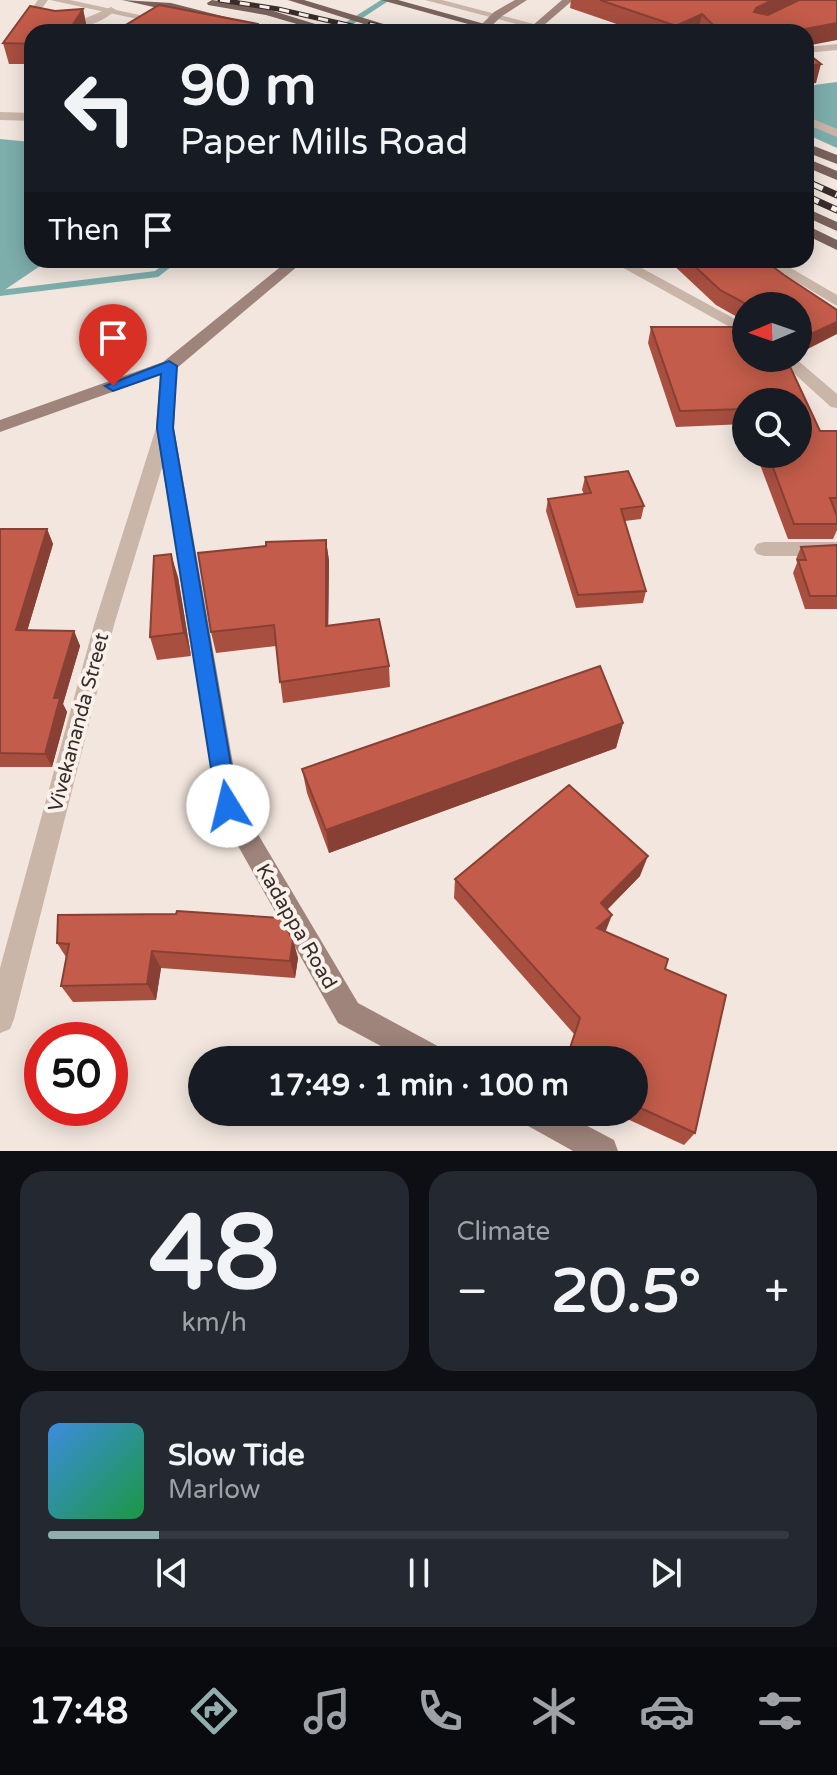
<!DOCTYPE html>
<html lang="en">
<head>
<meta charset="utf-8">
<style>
  :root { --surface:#171b24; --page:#242831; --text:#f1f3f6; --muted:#9ea1a6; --line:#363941; --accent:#92adae }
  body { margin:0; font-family:"Varela Round",sans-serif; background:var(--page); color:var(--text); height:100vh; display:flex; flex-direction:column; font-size:30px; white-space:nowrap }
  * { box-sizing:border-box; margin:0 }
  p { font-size:26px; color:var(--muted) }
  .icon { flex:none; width:44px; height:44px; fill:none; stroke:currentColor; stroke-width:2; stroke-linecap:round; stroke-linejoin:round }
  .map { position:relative; height:1151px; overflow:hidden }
  .details { display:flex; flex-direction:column; gap:20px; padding:20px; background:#0d0f14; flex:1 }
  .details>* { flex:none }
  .guide { position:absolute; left:24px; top:24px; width:790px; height:244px; border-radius:24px; box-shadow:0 4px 20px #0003; background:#171b24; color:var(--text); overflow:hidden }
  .needle { width:52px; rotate:268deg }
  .controls { position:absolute; left:732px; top:292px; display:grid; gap:16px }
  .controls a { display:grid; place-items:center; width:80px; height:80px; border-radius:50%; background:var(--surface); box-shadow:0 4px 20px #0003; font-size:40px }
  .speed { position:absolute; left:24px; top:1022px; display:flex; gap:16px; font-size:40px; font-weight:700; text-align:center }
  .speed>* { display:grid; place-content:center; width:104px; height:104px; border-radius:50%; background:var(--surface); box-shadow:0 4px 20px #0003; line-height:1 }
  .speed .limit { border:12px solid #d22; background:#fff; color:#111 }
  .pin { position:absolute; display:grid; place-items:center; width:68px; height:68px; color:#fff; margin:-82px -34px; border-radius:50% 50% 50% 0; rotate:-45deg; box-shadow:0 0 8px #0007 }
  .pin .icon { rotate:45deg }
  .me { position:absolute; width:88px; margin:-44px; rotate:351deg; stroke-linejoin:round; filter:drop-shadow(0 0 6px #0008) }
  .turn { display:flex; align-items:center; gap:28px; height:168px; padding:0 24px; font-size:36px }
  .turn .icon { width:104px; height:104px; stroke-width:2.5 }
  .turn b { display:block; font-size:56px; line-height:68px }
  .then { display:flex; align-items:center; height:76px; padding:0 24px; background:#0003; gap:16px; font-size:30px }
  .big { font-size:60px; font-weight:700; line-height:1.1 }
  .details .widget { flex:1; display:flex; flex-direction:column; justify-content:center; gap:12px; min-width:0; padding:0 28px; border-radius:24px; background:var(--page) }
  .details .dial { align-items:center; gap:0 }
  .dial b { font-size:104px; line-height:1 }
  .song { display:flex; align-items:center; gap:24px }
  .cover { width:96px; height:96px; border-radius:12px; background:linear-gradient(135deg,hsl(210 70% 55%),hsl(140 70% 35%)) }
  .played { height:8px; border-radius:4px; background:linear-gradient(90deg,var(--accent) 15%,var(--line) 15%) }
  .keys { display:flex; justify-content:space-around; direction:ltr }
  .heat { display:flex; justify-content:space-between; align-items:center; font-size:44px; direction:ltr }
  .details .tiles { flex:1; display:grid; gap:20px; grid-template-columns:1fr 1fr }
  .widget:last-child { grid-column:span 2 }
  .trip { position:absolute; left:188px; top:1046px; width:460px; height:80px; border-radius:40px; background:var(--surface); box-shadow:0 4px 20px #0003; font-weight:700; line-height:80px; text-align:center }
  .tabs { display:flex; height:128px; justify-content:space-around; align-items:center; background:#090b0e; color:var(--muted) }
  .tabs .icon { width:56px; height:56px }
  .tabs .current { color:var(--accent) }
  .tabs b { font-size:36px; color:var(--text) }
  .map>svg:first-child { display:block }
  .water { fill:#7daeac }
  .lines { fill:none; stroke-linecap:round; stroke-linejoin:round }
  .stream { fill:#7daeac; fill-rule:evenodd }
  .service { fill:#cab5a9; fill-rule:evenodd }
  .minor { fill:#cab5a9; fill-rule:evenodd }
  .tertiary { fill:#cab5a9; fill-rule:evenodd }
  .secondary { fill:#9e847b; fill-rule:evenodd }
  .primary { fill:#79625b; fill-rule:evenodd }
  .rail-far1-casing { stroke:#372c29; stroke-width:5 }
  .rail-casing { stroke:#372c29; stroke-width:7 }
  .rail-far1 { stroke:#f9f1ea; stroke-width:3; stroke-dasharray:10; stroke-linecap:butt }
  .rail { stroke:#f9f1ea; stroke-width:5; stroke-dasharray:14; stroke-linecap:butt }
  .wall { fill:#a84f40 }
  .shaded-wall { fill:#884034 }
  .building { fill:#c35c4a; stroke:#884034; stroke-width:2 }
  .route { fill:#1a73e8; stroke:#114b97; stroke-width:2 }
  .labels { text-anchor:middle; stroke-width:8; stroke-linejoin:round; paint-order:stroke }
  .street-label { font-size:20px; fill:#372c29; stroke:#f9f1ea }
</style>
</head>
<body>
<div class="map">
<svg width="837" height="1151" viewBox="0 0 837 1151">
  <rect width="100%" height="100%" fill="#f2e6de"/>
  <!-- water -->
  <path class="water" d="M837 82V148L806 134V86Z
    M0 139 32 142V260H49L0 293Z"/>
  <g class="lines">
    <!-- stream -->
    <path class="stream" d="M381 0H390L344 30 337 28Z
      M169 260H180L158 277 0 296V290L155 271Z"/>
    <!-- service -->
    <path class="service" d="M38 0H48L40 11C59 35 90 16 111 7L116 10C93 31 50 38 30 11Z"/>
    <!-- minor -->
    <path class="minor" d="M837 44V50L806 53V47Z
      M0 112 32 113V121L0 120Z
      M609 260H627L746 325V336Z
      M777 358H795L837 394V408L831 407Z
      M165 422 174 428 114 625 14 1019 10 1029 0 1033V968L94 625 156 428Z
      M764 542H837V556H764L757 554 754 549 757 544Z"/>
    <!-- tertiary -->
    <path class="tertiary" d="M50 0H70L218 32H197Z
      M425 0H442L565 32H547Z
      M806 116 837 129V137L806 124Z
      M760 260H777L837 295V306Z"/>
    <!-- secondary -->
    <path class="secondary" d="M515 0H527L502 16 485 32H474L494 12Z
      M562 0H573L536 32H525Z
      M289 260H305L177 368 174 428 240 804 358 1003 445 1050 449 1060H407L338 1023 220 814 156 428 160 375 0 432V420L163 362Z
      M516 1112H561L614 1140 618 1151H573L521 1122Z"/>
    <!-- primary -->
    <path class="primary" d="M122 0 171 3 284 32H266Z
      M212 0 267 9 341 32H324L266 15 208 5 207 3Z
      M288 0H304L387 25 429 32 386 31Z
      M381 0H398L514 32H497Z
      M806 143 837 155V164L806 152Z
      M806 158 837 171V180L806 167Z
      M806 208 837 222V231L806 217Z
      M806 225 837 240V250L806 235Z"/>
    <!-- rail-far1 casing -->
    <g class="rail-far1-casing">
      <path id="rail-far1" d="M220 0 278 9 378 32
        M370 24 403 32
        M806 181 814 185"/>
    </g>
    <!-- rail casing -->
    <g class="rail-casing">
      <path id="rail" d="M810 183 837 195
        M806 196 837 210"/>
    </g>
    <!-- rail-far1 -->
    <use href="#rail-far1" class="rail-far1"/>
    <!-- rail -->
    <use href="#rail" class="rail"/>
  </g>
  <!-- wall -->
  <path class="wall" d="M571 0H837L806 32H640L570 8Z
    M30 6 55 11 83 9 87 29 85 32H32V64H9L3 43Z
    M32 81V110L25 86Z
    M668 260H764L784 275 837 310 798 354V306H746V322L716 305Z
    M651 327 820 431H837V530L833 539H788L756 454H798L746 402V426L745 424 676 427 648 343Z
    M585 477 644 506 641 519 625 521 646 591 643 603 576 608 546 511 548 499 584 494 582 490Z
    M0 529H47L53 544 27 631H74L80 646 63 704 67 712 52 767H0Z
    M326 540 329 561 328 626 389 666 390 687 283 703 276 646 216 653 211 632Z
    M837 545V609H805L793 573 797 563 796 559 801 547Z
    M178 577 191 656 157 660 150 637Z
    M623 723 616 748 329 853 307 793 302 769Z
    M640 876 607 910 606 932 665 969 695 1133 684 1145 612 1112H634V1060L574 1034 454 898 455 879Z
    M293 940 298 958 295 978 161 968 156 1000 73 1002 61 986 66 957 57 943Z"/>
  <!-- shaded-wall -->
  <path class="shaded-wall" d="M772 0H803L752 25 756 8Z
    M83 9 87 29 85 32H68Z
    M702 14 698 32H675L676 26Z
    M837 23V40L806 46V32H789Z
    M821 64 816 83 806 84V66Z
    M837 322V334L798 354V347L800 340Z
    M47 529 53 544 23 645 16 630Z
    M326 540 329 561 328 647 326 626Z
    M171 554 178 577 191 656 184 633Z
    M74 631 80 646 63 704 67 712 52 767 45 754 54 698Z
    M623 723 616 748 329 853 326 830Z
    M648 856 640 876 595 922 601 903Z
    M612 915 605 933 597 928Z
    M293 940 298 958 295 978 290 961Z
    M152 951 161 968 156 1000 147 984Z"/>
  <!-- building -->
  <path class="building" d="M600 0H772L756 8 754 12 768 15 799 0H837V23L789 32H720L702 14 676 26Z
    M159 5 258 24 257 32H114Z
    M30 6 55 11 83 9 68 32H32V44L3 43Z
    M806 52 821 64 806 66Z
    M688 260H764L784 275 837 310V322L798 340V306H750L720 290Z
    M651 327H746V358H786L820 431H837V498H830L837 516V524H794L768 454H798V402H746V409L680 411Z
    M628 471 644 506 621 509 646 591 578 595 548 499 591 493 585 477Z
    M0 529H47L16 630 74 631 54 698H60L45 754 0 753Z
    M326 540V626L379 619 389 666 280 682 274 625 211 632 198 553 266 546V542Z
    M837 545V596H810L798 560H806L801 547Z
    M171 554 184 633 150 637 154 556Z
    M600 666 623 723 326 830 302 769Z
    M569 785 648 856 601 903 612 915 597 928 668 959 665 969 726 995 695 1133 634 1105V1060H566L580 1018 455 879Z
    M177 911 281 918 293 940 290 961 152 951 147 984 61 986 69 944 57 943 58 915 176 914Z"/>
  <!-- route -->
  <path class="route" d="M169 361 177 366 173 428 238 806 235 813 228 816 220 813 217 806 157 428 161 374 113 391 105 386Z"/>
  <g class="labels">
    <!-- street labels -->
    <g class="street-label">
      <text transform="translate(78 722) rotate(-75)" y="7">Vivekananda Street</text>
      <text transform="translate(297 926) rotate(60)" y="7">Kadappa Road</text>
    </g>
  </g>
</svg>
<div class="controls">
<a><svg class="needle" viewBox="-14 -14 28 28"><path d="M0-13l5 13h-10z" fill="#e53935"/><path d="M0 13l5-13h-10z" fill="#9ea1a6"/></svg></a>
<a><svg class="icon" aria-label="search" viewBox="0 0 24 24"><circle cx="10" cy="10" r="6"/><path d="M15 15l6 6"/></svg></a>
</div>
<div class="speed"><div class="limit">50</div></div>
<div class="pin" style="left:113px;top:386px;background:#d93025"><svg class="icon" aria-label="arrive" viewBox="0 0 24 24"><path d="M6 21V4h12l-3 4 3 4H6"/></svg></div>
<svg class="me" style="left:228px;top:806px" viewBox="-20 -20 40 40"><circle r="19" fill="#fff"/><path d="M0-13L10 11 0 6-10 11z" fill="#1a73e8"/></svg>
<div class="trip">17:49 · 1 min · 100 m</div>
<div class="guide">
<div class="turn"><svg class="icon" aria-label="left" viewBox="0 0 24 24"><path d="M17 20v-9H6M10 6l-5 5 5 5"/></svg><div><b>90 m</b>Paper Mills Road</div></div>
<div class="then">Then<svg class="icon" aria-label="arrive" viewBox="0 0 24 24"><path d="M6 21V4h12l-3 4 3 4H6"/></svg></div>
</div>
</div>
<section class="details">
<div class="tiles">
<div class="widget dial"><b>48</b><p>km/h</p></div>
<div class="widget"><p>Climate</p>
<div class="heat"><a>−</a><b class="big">20.5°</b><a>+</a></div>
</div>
<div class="widget">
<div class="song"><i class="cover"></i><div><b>Slow Tide</b><p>Marlow</p></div></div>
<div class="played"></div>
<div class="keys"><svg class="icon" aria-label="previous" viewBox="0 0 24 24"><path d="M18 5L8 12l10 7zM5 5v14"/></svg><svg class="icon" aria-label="pause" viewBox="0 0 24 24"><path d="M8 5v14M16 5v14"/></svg><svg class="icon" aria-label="next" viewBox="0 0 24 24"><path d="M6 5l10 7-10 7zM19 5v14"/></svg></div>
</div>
</div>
</section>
<nav class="tabs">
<b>17:48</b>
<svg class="icon current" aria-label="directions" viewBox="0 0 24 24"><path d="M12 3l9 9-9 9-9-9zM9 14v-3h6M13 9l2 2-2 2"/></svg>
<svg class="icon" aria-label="music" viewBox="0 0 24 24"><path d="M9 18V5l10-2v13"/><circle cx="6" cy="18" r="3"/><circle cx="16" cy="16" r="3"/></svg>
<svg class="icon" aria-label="phone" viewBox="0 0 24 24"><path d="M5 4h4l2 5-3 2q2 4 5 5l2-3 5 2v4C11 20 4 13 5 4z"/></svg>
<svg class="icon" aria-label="climate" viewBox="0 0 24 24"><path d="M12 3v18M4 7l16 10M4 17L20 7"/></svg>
<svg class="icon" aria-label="car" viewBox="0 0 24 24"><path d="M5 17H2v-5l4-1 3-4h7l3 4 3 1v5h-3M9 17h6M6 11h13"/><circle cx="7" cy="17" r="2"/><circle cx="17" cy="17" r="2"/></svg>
<svg class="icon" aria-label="filters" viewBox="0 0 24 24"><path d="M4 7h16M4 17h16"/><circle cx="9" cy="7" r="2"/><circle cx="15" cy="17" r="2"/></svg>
</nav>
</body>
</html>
